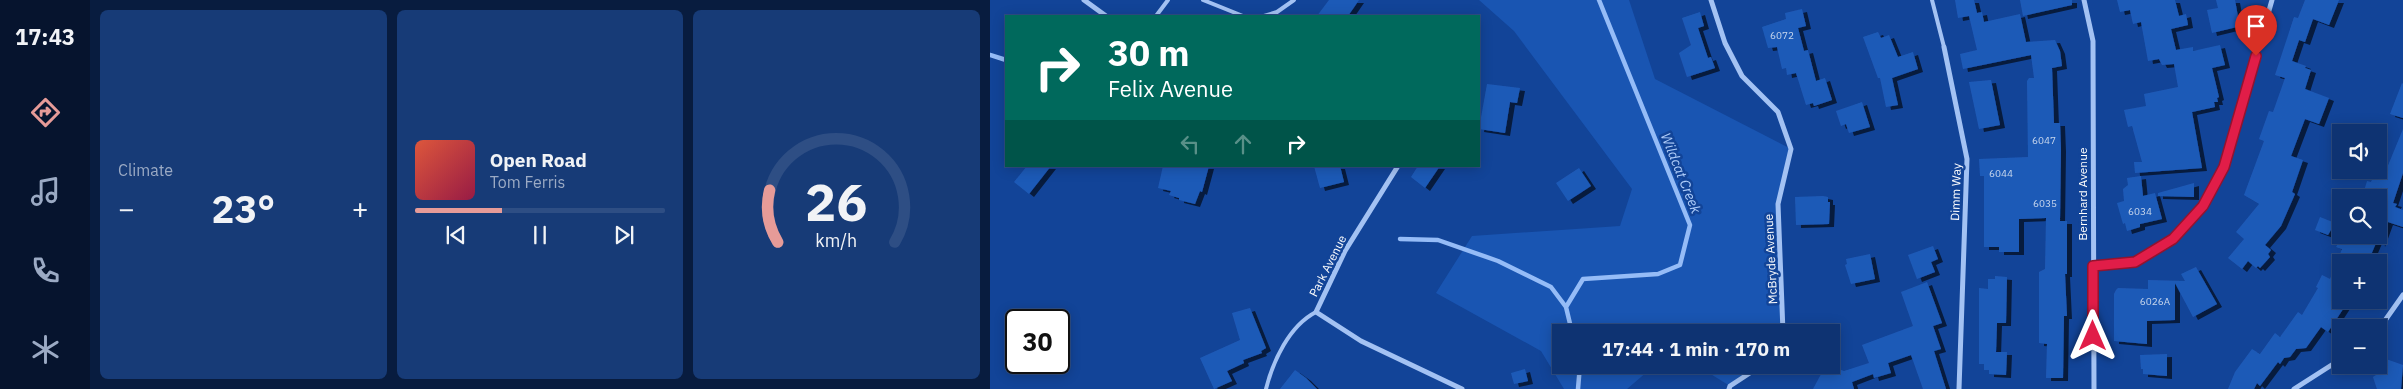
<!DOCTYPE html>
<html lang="en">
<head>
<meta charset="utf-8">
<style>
  :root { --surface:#0e3372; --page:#173b77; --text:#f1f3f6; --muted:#9baac4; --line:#2e4e84; --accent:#e69b98 }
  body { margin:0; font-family:"IBM Plex Sans",sans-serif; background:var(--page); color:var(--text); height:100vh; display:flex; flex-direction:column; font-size:19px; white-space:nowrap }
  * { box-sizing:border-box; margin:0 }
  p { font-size:16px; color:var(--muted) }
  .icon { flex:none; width:28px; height:28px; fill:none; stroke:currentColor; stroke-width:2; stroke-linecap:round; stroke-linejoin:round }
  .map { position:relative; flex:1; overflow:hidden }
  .drawer { display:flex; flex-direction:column; gap:10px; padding:10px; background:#081c3f; width:900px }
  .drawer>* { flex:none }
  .banner { position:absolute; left:15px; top:15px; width:475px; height:152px; border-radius:0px; box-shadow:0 2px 12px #0003,0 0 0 1px var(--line); background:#00695c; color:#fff; overflow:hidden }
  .fabs { position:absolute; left:1342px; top:124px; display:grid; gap:10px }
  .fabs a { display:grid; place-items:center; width:55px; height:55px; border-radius:0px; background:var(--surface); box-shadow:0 2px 12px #0003,0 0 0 1px var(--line); font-size:25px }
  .speed { position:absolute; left:15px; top:309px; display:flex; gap:10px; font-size:25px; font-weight:700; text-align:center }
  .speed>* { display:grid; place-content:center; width:65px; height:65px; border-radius:50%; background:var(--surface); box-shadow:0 2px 12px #0003,0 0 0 1px var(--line); line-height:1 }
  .speed .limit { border:2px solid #111; border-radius:8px; background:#fff; color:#111 }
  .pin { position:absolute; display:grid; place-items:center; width:42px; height:42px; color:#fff; margin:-51px -21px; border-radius:50% 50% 50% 0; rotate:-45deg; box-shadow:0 0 5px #0007 }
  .pin .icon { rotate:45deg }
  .me { position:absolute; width:55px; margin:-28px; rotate:0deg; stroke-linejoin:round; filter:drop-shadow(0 0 4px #0008) }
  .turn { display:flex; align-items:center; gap:18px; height:105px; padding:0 20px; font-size:22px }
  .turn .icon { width:65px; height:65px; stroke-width:2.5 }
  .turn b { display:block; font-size:35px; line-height:42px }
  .lanes { display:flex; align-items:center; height:48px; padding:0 20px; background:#0003; justify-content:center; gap:25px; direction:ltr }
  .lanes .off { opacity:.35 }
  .big { font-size:38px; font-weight:700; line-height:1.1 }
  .drawer .widget { flex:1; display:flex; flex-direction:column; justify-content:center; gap:8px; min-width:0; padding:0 18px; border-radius:8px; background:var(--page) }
  .drawer .dial { align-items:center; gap:0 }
  .dial svg { height:130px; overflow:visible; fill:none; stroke:var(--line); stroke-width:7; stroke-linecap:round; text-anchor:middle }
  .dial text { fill:var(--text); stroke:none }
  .song { display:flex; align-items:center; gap:15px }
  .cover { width:60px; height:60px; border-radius:8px; background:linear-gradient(135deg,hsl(10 70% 55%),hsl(340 70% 35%)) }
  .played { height:5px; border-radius:2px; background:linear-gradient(90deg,var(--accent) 35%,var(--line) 35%) }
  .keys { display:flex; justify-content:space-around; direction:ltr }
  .heat { display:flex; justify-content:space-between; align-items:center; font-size:28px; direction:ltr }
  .drawer .tiles { flex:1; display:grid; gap:10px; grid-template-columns:repeat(3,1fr) }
  .trip { position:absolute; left:562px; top:324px; width:288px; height:50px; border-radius:0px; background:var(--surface); box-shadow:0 2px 12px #0003,0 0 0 1px var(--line); font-weight:700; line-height:50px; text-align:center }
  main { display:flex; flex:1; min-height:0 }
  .tabs { display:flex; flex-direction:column; width:90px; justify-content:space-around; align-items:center; background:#06142e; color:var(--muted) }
  .tabs .icon { width:35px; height:35px }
  .tabs .active { color:var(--accent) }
  .tabs b { font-size:22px; color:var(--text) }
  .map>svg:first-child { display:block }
  .green { fill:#1955b2 }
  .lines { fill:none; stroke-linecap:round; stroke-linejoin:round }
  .stream { stroke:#95bcf7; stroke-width:4.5 }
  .building { fill:#1f5ab7; filter:url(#shadow) }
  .service { stroke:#a3c2f3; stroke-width:4 }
  .minor { stroke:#a3c2f3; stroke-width:5 }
  .route-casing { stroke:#92132f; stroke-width:12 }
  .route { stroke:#e11d48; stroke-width:9 }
  .labels { text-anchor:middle; stroke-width:5; stroke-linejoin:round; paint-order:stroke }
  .number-label { font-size:10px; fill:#c7d6ed }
  .street-label { font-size:12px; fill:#fff; stroke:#124498 }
  .water-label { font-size:14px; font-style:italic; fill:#afcdfa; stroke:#124498 }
</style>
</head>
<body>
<main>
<nav class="tabs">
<b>17:43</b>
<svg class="icon active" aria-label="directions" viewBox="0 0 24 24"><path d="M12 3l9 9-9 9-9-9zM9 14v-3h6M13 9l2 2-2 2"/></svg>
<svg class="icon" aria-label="music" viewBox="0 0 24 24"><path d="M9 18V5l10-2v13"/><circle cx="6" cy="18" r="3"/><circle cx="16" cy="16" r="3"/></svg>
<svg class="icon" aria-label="phone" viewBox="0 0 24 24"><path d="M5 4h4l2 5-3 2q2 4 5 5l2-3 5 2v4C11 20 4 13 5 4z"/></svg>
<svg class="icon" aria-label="climate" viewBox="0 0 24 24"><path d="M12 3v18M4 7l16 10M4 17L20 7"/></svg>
</nav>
<section class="drawer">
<div class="tiles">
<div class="widget"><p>Climate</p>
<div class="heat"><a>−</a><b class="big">23°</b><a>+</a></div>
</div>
<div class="widget">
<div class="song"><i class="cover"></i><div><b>Open Road</b><p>Tom Ferris</p></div></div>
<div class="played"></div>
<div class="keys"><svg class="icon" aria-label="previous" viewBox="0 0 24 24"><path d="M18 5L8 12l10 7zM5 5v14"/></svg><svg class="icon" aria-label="pause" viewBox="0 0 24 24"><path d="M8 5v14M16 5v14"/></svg><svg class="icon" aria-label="next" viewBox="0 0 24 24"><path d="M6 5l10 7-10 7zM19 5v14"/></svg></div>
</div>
<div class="widget dial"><svg viewBox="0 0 100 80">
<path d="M14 69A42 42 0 1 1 86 69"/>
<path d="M14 69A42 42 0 0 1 9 37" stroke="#e69b98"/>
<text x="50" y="56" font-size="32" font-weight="700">26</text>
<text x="50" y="72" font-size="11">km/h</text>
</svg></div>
</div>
</section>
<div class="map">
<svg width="1413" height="389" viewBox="0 0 1413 389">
  <defs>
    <filter id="shadow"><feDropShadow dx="5" dy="3" stdDeviation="0" flood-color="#0009"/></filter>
  </defs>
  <rect width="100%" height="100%" fill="#124498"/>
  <!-- green -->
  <path class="green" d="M489 0H639L665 79 801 149 788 204 793 332H571V365H665L637 389H574L551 351 446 293 482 236 630 226 642 189 524 31Z
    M706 365H772L740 386Z"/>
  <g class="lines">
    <!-- stream -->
    <path class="stream" d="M0 55 16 60
      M410 239 448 240 508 261 561 287 576 307
      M582 332 576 307 593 279 668 274 690 265 700 225 609 0
      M588 389 590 365"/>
  </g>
  <!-- building -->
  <path class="building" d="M339 0H369L358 16H327Z
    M965 0H984L987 13 992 12 994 22 1030 14 1036 42 1065 40 1070 51 1072 66 1062 68 1064 123H1070L1071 149 1070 221H1077V274H1075L1077 316H1074L1073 378H1056L1057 344 1049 343V272L1055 269 1056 218 1029 219V252H1009V247H994V176H990L989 159 1038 157 1037 81 1039 78H1044L1041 55 973 69 970 54 987 50 979 16 968 18Z
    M1030 0H1082V5L1033 16Z
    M1127 0H1185L1189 16 1196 14 1198 25 1181 29 1186 50 1203 47V51L1230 45 1235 65 1222 68 1229 97 1227 98 1228 102H1224L1225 107 1202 112 1212 168 1145 173 1144 162H1152L1142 126 1138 127 1134 110 1156 106 1154 94 1188 87 1184 64 1172 65 1169 59 1158 61 1151 22 1143 24 1140 10 1130 12Z
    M1226 0H1245L1249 22 1246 23 1247 27 1222 33 1217 10 1228 8Z
    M1315 0H1349L1339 25 1323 19 1315 42 1309 40 1302 61 1316 66 1315 68 1321 70 1315 89 1339 98 1329 124 1315 119 1301 156 1313 160 1302 192 1305 194 1291 226 1275 245 1281 250 1278 254 1280 257 1270 268 1268 266 1266 268 1258 261 1252 269 1238 258 1254 239 1246 232 1269 204 1254 195 1274 141 1269 139 1279 111 1283 112 1295 78 1285 75 1304 17 1308 18Z
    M812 9 816 26 808 28 814 51 818 50 826 81 835 78 842 100 824 106 823 103 816 105 806 73 797 75 796 68 792 69 787 47 778 48 772 27 796 19 795 13Z
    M710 12 714 26 708 28 718 58 721 57 725 68 697 77 689 53 701 45 692 18Z
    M888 32 891 38 899 35 908 57 923 52 928 69 902 78 908 105 896 107 890 78H888L873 37Z
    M1001 80 1010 125 989 129 979 82Z
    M1412 83 1413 84V118L1400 114Z
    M497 84 530 88 527 103 520 102 515 133 489 129Z
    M872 102 880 127 859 133 856 124 851 126 846 111Z
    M1413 129V173L1403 203 1407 204 1405 207 1413 210V227L1398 222 1390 244 1389 236 1378 262H1351V300H1359L1338 332 1331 327 1316 348 1306 349 1300 357 1294 358 1290 364 1288 362 1270 386 1267 383 1264 389H1238L1245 372 1262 349 1270 354 1285 333 1290 337 1308 312 1312 315 1328 288 1326 287 1332 275 1340 279 1352 249 1346 247 1353 235H1389V198H1372L1377 181 1381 182 1386 170H1389V165L1397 168Z
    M37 166H61L39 194 24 182Z
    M173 166H219L212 192 210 191 205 204 189 200V198L179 195 181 191 168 188Z
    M324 166H350L354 182 330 188Z
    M428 166H450L435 188 421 177Z
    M589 168 601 186 578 201 566 183Z
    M1151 176 1153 196 1165 193 1172 219 1150 224V227L1137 231 1135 223 1133 224 1127 203 1134 201 1133 189 1138 185 1137 178Z
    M1204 183V197L1168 196V193Z
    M833 196 838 197V202H840L839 224 806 225 805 197Z
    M1330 217 1345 223 1338 235 1325 230Z
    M943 246 948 259 941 262 945 272 927 279 918 255Z
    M880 254 885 279 861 284 855 265 857 264 856 259Z
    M1206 267 1227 304 1203 317 1185 283V320L1157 321V344L1124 341V294L1126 290 1128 288 1158 289V280L1195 281 1191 274Z
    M1005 276 1017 277 1016 323H1007L1006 352H1017L1016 375 999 374V370H994V364H989V288L998 289V279H1005Z
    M937 282 952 323 943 326 951 349 944 351 956 389H933L921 355 898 363 901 373 884 378 883 374 862 382 864 389H823L836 365 854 371 879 363 872 345 923 326 911 292Z
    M260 308 276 348 271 351 272 353 253 360 254 363 237 371 242 381 224 389 210 358 250 340 242 313Z
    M1177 354V376L1153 374V369H1151L1150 355Z
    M1396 359 1413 365 1411 389H1387L1383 377 1392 371Z
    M535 369 538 381 524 384 521 373Z
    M305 370 316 378 327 389H290Z"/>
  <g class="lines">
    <!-- service -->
    <path class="service" d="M213 0 253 16H267
      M942 0 954 47
      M166 16 178 0
      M274 16 287 12 304 0
      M276 389C283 361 299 326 326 312"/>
    <!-- minor -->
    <path class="minor" d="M94 0 116 16
      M721 0 735 43 752 76 788 112 801 149 788 204 793 332
      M1094 0 1103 41 1104 389
      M954 47 977 159 969 389
      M408 166 355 251 326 312 371 341 472 389
      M1103 266 1145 262 1183 239 1213 206 1234 167 1282 0
      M1389 329 1413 295
      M739 389 740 386 772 365
      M1304 389 1351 359"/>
  </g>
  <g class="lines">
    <!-- route casing -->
    <g class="route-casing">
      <path id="route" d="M1103 336V266L1145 262 1183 239 1213 206 1234 167 1266 56"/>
    </g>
    <!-- route -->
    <use href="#route" class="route"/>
  </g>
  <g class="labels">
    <!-- number labels -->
    <g class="number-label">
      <text x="792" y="39">6072</text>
      <text x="1054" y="144">6047</text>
      <text x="1011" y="177">6044</text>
      <text x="1055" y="207">6035</text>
      <text x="1150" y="215">6034</text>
      <text x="1165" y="305">6026A</text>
    </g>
    <!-- street labels -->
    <g class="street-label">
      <text transform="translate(966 192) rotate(-88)" y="4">Dimm Way</text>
      <text transform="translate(1093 194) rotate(-90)" y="4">Bernhard Avenue</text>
      <text transform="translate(781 259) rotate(-93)" y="4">McBryde Avenue</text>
      <text transform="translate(338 266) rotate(-63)" y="4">Park Avenue</text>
    </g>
    <!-- water labels -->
    <g class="water-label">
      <text transform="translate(691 173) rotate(68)" y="5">Wildcat Creek</text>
    </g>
  </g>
</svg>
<div class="fabs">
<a><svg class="icon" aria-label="sound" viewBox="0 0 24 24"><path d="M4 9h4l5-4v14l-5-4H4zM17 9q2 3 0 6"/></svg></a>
<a><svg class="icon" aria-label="search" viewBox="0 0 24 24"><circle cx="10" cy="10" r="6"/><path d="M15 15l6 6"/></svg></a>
<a>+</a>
<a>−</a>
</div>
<div class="speed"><div class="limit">30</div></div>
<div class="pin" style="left:1266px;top:56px;background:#d93025"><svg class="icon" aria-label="arrive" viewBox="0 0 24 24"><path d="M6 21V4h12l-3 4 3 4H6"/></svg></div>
<svg class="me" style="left:1103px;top:336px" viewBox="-20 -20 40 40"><path d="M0-17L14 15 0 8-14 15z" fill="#e11d48" stroke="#fff" stroke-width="4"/></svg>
<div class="trip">17:44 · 1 min · 170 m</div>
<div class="banner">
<div class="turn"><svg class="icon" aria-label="right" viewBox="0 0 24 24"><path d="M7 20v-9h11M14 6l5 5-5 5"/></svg><div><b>30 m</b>Felix Avenue</div></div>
<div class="lanes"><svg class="icon off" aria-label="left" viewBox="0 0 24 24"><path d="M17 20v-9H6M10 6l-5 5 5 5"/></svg><svg class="icon off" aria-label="ahead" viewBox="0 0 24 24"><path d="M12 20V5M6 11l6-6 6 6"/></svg><svg class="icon" aria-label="right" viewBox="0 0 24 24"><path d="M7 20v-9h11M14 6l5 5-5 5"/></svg></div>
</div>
</div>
</main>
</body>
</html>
